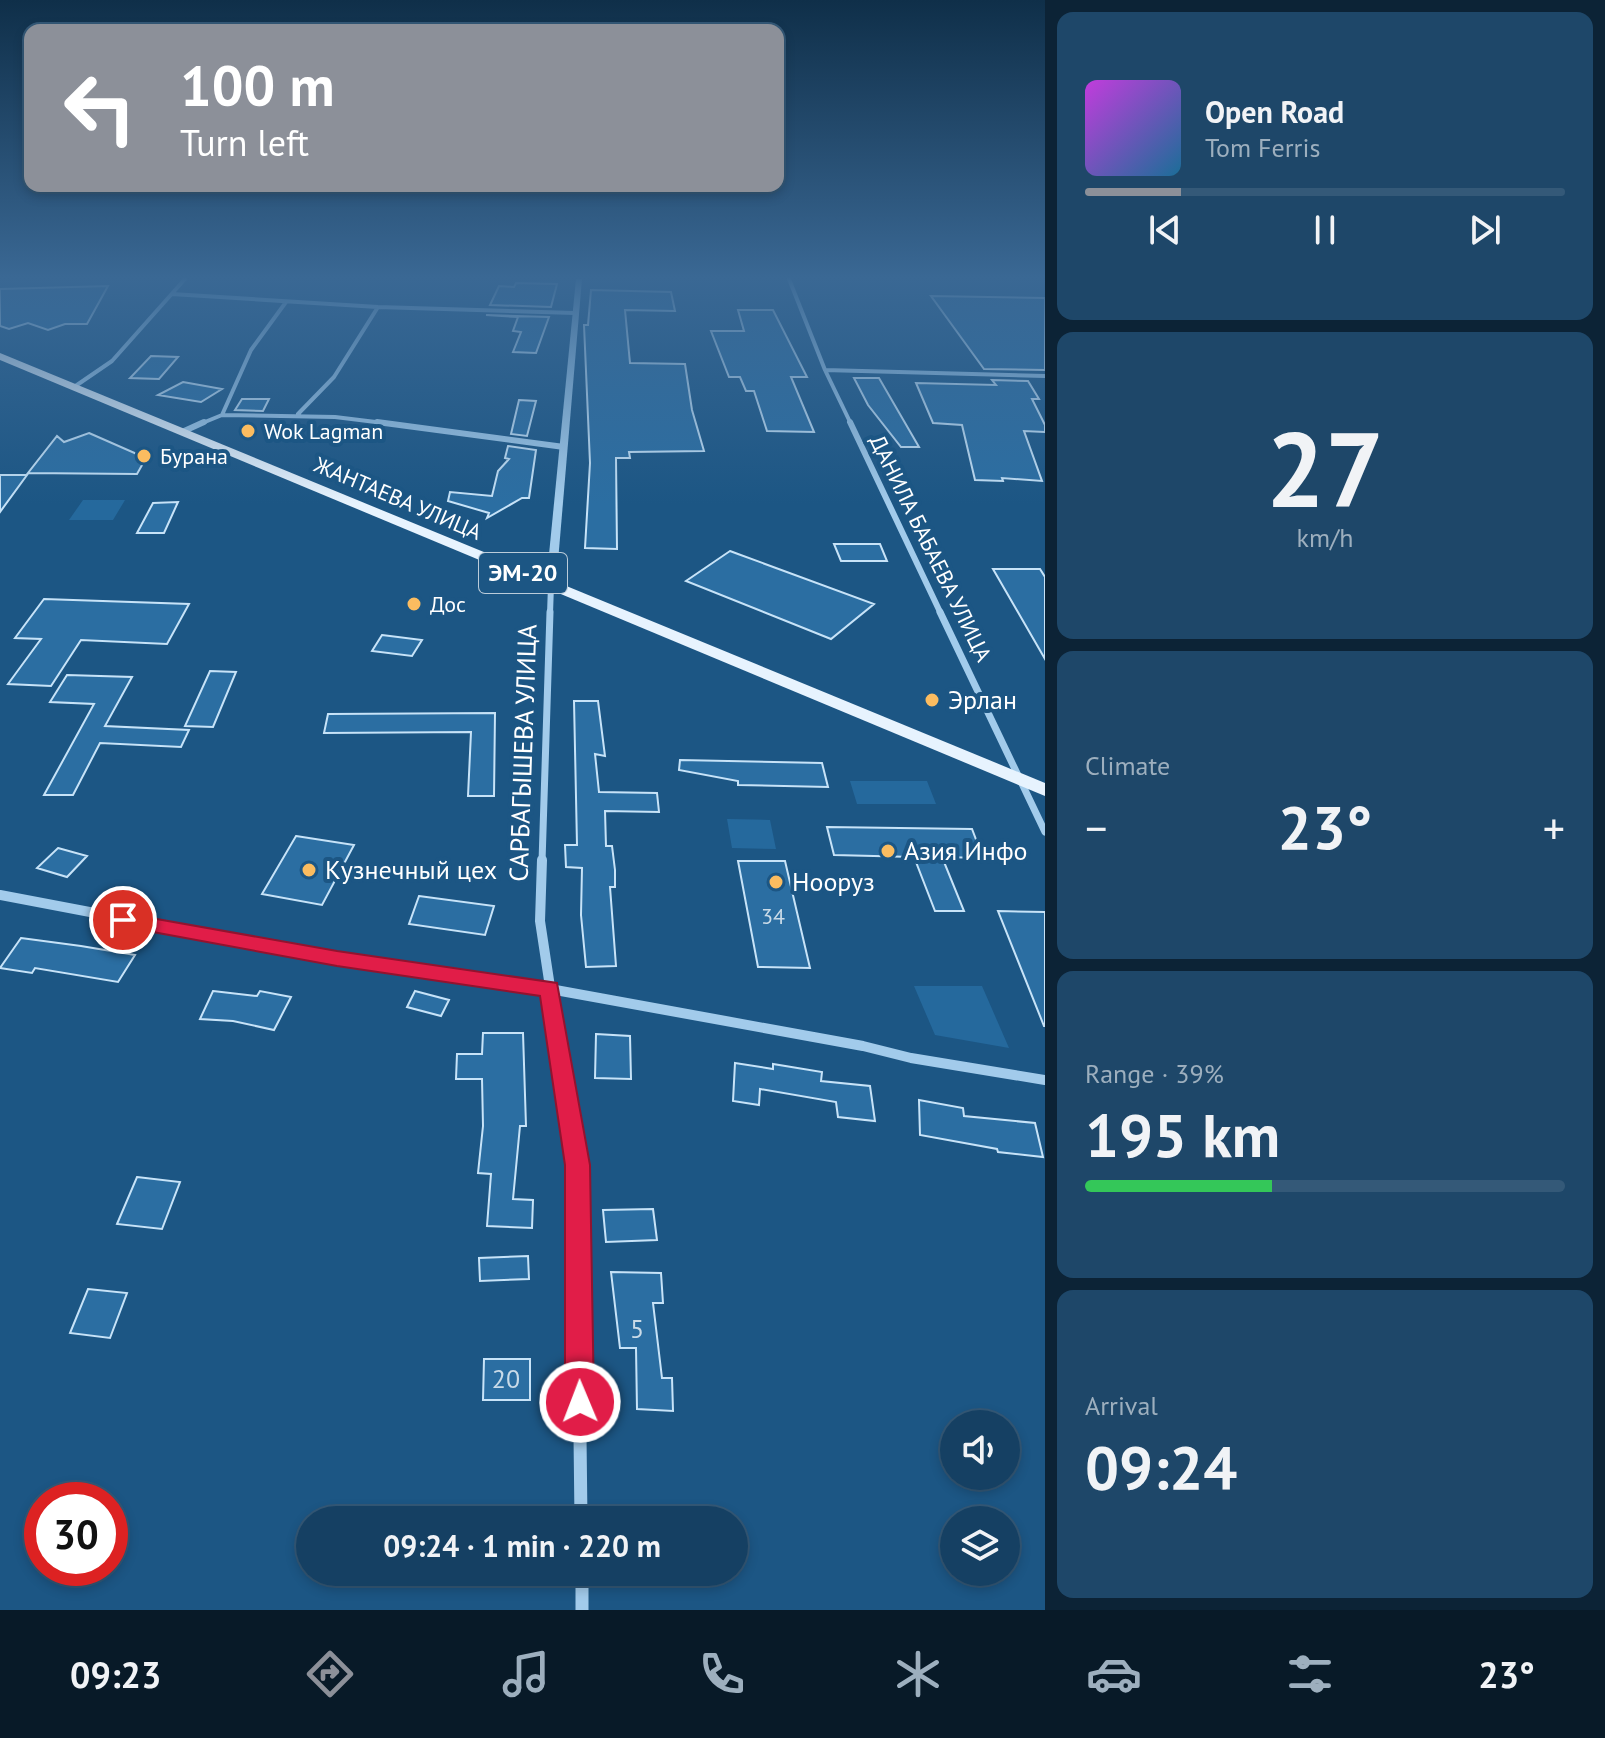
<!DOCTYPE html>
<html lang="en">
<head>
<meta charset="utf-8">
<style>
  :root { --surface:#154063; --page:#1e4769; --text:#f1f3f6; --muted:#9dafbe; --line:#345978; --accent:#8c9099 }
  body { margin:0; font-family:"PT Sans",sans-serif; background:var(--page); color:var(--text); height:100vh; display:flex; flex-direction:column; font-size:30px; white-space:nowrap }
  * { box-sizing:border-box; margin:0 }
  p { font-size:26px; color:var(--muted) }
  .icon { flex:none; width:44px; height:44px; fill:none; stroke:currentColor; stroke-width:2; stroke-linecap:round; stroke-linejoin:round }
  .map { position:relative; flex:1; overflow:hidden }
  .drawer { display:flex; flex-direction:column; gap:12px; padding:12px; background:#0c2336; width:560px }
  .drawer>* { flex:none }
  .guide { position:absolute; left:24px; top:24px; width:760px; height:168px; border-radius:16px; box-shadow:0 4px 12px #0003,0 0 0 2px var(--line); background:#8c9099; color:#fff; overflow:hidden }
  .tools { position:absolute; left:940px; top:1410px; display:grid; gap:16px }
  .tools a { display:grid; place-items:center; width:80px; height:80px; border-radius:50%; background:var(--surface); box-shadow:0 4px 12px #0003,0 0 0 2px var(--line); font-size:40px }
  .speed { position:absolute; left:24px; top:1482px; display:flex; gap:16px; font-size:40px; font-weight:700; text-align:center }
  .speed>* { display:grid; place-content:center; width:104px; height:104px; border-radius:50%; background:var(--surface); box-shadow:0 4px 12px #0003,0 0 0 2px var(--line); line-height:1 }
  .speed .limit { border:12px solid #d22; background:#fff; color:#111 }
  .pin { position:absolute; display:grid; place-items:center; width:68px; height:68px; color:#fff; margin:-34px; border:4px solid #fff; border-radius:50%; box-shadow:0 2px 8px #0007 }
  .me { position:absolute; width:88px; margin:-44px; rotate:359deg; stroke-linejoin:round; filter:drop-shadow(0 0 6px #0008) }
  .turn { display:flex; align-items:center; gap:28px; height:168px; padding:0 24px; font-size:36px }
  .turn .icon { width:104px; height:104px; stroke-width:2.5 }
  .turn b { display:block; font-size:56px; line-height:68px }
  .big { font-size:60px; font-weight:800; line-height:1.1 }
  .drawer .widget { flex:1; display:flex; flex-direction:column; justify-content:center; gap:12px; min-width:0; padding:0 28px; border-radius:16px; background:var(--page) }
  .drawer .dial { align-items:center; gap:0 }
  .dial b { font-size:104px; line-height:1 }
  .song { display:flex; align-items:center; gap:24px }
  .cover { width:96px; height:96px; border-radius:12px; background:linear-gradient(135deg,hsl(290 70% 55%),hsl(200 70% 35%)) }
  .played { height:8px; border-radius:4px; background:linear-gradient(90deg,var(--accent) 20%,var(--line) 20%) }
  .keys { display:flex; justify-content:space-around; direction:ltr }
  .heat { display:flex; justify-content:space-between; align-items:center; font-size:44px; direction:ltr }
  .charge { height:12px; border-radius:6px; background:linear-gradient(90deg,#34c759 39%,var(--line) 0) }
  .trip { position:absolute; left:296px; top:1506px; width:452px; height:80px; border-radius:40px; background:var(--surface); box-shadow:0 4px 12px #0003,0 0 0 2px var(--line); font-weight:800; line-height:80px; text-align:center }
  .tab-bar { display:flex; height:128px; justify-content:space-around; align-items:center; background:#081a28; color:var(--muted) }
  .tab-bar .icon { width:56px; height:56px }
  .tab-bar .active { color:var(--accent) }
  .tab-bar b { font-size:36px; color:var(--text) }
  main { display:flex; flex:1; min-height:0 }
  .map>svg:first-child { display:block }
  .green { fill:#25699d }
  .building { fill:#2b6ea2; stroke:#c7e3f8; stroke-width:2 }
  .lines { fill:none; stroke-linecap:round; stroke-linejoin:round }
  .minor-far4 { stroke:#a2cbeb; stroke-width:4 }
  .minor-far3 { stroke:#a2cbeb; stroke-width:6 }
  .minor-far2 { stroke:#a2cbeb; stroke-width:7 }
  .minor-far1 { stroke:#a2cbeb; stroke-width:10 }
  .minor { stroke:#a2cbeb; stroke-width:13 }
  .tertiary { fill:#a2cbeb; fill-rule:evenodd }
  .primary { fill:#e7f3fe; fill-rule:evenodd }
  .route { fill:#e11d48; stroke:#92132f; stroke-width:2 }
  .poi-dot { fill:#fbbc60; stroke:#1c5684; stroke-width:3 }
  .labels { text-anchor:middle; stroke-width:8; stroke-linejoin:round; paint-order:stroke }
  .far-poi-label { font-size:22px; fill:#fff; stroke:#1c5684; text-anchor:start }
  .far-street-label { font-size:22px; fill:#fff; stroke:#1c5684 }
  .number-label { font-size:22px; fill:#cadbe8 }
  .shield { fill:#1c5684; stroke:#bbccda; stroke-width:2 }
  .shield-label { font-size:24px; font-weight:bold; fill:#fff }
  .poi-label { font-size:26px; fill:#fff; stroke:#1c5684; text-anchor:start }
  .street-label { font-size:26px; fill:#fff; stroke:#1c5684 }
  .near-number-label { font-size:26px; fill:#cadbe8 }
</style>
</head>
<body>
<main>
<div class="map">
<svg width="1045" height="1610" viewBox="0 0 1045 1610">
  <rect width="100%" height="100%" fill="#1c5684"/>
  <!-- green -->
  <path class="green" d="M83 500H125L113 520H69Z
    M850 781H927L936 804H857Z
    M727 819 770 820 776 849 732 848Z
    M914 986H982L1009 1048 935 1035Z"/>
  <!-- building -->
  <path class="building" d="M516 283 557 284 551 307 490 305 499 286 514 287Z
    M108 286 87 324H65L48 330 28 323 9 329 0 326V289Z
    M591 290 671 292 675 311 625 310 630 363 685 364 692 410 704 451 629 452 630 458H616L617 549 585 548 590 463 584 325H588Z
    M931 296 1045 298V370L984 369Z
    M738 310H773L807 377H791L814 432 767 431 754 391H746L740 377H729L711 331H744Z
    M486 315 549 317 536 353 513 352 521 332 513 331 518 317Z
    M151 356 178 357 159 379 130 378Z
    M854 378H879L919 447H901L868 405Z
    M992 380 1028 381 1039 399H1032L1045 425V432L1024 431 1042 481 1002 478 1003 481 975 480 962 425 933 423 916 383 996 385Z
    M183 382 222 389 201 402 158 395Z
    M242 399H269L263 411 235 410Z
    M519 400 536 401 527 436 511 434Z
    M89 433 146 458 137 474 28 473 57 436 64 442Z
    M508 446 536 450 529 498H522L487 518 489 513 448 501 450 492 492 496 498 471 509 459 505 458Z
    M0 475H27L0 512Z
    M178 502 164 533H137L153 503Z
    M834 544H880L887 561H841Z
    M730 551 738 554 874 604 831 639 686 581Z
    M993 569H1040L1045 577V659Z
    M44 599 189 604 167 644 81 640 51 686 8 684 41 639 15 638Z
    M382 635 422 640 412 656 372 651Z
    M210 671 236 672 213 727 185 726Z
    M67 675 132 677 105 726 189 730 181 747 100 743 73 795H44L94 704 50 702Z
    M574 701H598L605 756 595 754 599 792 657 793 659 812 605 811 606 846H612L615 870V887H610L616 966 586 967 581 915 582 868 566 867 565 845H577Z
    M495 713 494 796H468L471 732 324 733 328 714Z
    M680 760 822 763 828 787 738 785V781L679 770Z
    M827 827 972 829 983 858 942 857 964 911H935L914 857 834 855Z
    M296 836 354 845 322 905 262 894Z
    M58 848 87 856 67 877 37 868Z
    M738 861H785L810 968 758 967Z
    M419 896 494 906 485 935 409 924Z
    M998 911 1045 912V1026H1044Z
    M21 938 81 946 135 955 118 982 35 968 32 973 0 968Z
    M213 991 257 996 260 991 291 997 274 1030 233 1021 200 1019Z
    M415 991 449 1000 441 1016 407 1007Z
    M483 1033H523L526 1126H520L513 1199 533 1200 532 1228 487 1226 491 1174 478 1173 483 1126 482 1079H456L457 1054H482Z
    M596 1034 630 1036 631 1079 595 1078Z
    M735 1063 773 1069V1064L822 1072 821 1081 870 1086 875 1121 838 1117 836 1102 760 1089 759 1105 733 1101Z
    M919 1100 963 1108 964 1116 1035 1123 1043 1157 998 1152 997 1149 920 1135Z
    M137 1177 180 1182 162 1229 117 1224Z
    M653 1209 657 1240 606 1242 603 1210Z
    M528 1256 529 1279 480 1281 479 1258Z
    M611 1272 661 1273 663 1303H653L662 1378H672L673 1411 637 1409 636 1348H620Z
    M88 1289 127 1293 110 1338 70 1333Z
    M484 1359H530V1400H483Z"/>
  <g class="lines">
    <!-- minor-far4 -->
    <path class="minor-far4" d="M789 279 825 370 851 424
      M172 294 378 307 575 313
      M825 370 1045 376
      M74 387 112 361 185 279
      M298 414 334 377 378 307
      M222 415 335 417 392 424
      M200 424 222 415 251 350 286 302"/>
    <!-- minor-far3 -->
    <path class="minor-far3" d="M377 422 564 447
      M850 422 941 614
      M182 432 204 422
      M550 614 551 585"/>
    <!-- minor-far2 -->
    <path class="minor-far2" d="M940 612 1045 832
      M542 862 550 612"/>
    <!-- minor-far1 -->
    <path class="minor-far1" d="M542 860 540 921 577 1165V1187
      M0 895 337 959 550 989 863 1046 911 1058 1045 1080"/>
    <!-- minor -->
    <path class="minor" d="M577 1185 581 1520
      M582 1572V1610"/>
    <!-- tertiary -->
    <path class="tertiary" d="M576 279H582L556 585 551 588 546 585Z"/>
    <!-- primary -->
    <path class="primary" d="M0 353 1045 783V796L0 360Z"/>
  </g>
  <!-- sky -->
  <linearGradient id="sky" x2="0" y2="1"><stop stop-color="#0f2f49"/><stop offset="0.55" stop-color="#3a6894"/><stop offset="1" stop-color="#3a6894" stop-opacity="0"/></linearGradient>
  <rect width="1045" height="504" fill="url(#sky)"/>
  <!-- route -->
  <path class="route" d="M123 913 337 951 557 983 590 1165 594 1402 590 1412 580 1416 570 1412 565 1402V1165L540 996 337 966 115 925 112 920 115 915Z"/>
  <!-- markers -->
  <g class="poi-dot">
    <circle cx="248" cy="431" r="8"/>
    <circle cx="144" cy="456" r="8"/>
    <circle cx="414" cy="604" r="8"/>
    <circle cx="932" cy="700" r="8"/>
    <circle cx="888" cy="851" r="8"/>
    <circle cx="309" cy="870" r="8"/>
    <circle cx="776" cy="882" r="8"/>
  </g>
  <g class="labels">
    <!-- far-poi labels -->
    <g class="far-poi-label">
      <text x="264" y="439">Wok Lagman</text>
      <text x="160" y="464">Бурана</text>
      <text x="430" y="612">Дос</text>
    </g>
    <!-- far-street labels -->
    <g class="far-street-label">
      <text transform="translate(398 498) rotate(23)" y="8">ЖАНТАЕВА УЛИЦА</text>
      <text transform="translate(931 548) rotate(64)" y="8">ДАНИЛА БАБАЕВА УЛИЦА</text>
    </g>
    <!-- number labels -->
    <g class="number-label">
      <text x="773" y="924">34</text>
    </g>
    <!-- shield labels -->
    <rect class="shield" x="479" y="553" width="88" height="40" rx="6"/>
    <g class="shield-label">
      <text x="523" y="581">ЭМ-20</text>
    </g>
    <!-- poi labels -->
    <g class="poi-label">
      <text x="948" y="709">Эрлан</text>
      <text x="904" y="860">Азия Инфо</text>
      <text x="325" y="879">Кузнечный цех</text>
      <text x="792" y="891">Нооруз</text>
    </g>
    <!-- street labels -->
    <g class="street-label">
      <text transform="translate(523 753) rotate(-88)" y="9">САРБАГЫШЕВА УЛИЦА</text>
    </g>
    <!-- near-number labels -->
    <g class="near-number-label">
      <text x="637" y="1338">5</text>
      <text x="506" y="1388">20</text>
    </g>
  </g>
</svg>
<div class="tools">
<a><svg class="icon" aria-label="sound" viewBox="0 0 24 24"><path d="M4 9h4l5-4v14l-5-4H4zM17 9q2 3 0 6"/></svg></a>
<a><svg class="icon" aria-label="layers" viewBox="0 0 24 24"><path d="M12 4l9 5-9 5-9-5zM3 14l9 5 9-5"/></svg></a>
</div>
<div class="speed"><div class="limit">30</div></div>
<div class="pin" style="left:123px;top:920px;background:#d93025"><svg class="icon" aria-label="arrive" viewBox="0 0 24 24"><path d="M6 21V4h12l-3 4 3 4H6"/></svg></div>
<svg class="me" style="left:580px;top:1402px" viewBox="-20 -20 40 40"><circle r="17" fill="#e11d48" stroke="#fff" stroke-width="3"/><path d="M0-11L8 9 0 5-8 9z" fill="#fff"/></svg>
<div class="trip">09:24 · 1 min · 220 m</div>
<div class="guide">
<div class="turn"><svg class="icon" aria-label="left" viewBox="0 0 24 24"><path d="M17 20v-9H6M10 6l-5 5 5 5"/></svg><div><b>100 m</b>Turn left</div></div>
</div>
</div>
<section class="drawer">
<div class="widget">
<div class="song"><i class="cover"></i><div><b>Open Road</b><p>Tom Ferris</p></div></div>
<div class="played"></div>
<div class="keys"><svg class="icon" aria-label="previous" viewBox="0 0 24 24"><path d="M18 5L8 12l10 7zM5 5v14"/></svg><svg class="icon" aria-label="pause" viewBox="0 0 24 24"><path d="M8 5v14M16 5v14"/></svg><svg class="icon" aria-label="next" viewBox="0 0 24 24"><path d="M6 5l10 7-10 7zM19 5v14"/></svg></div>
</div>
<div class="widget dial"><b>27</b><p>km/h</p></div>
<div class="widget"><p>Climate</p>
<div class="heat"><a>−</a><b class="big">23°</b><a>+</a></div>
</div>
<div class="widget"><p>Range · 39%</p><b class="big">195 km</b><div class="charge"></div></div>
<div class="widget"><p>Arrival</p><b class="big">09:24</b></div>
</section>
</main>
<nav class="tab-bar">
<b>09:23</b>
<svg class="icon active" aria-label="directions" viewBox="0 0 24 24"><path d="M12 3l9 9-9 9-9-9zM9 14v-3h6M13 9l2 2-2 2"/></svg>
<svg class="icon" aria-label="music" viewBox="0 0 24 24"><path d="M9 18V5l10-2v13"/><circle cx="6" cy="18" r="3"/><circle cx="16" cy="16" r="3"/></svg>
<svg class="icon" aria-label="phone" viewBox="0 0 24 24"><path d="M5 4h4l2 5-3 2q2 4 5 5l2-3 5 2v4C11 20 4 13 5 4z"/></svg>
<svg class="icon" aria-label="climate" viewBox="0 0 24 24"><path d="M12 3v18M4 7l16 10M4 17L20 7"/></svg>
<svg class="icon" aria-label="car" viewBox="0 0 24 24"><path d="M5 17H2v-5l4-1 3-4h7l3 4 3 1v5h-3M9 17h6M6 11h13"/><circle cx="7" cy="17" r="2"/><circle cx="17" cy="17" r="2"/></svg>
<svg class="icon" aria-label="filters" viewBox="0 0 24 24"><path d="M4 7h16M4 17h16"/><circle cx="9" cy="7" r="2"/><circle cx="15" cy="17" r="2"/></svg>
<b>23°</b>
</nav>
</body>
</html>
